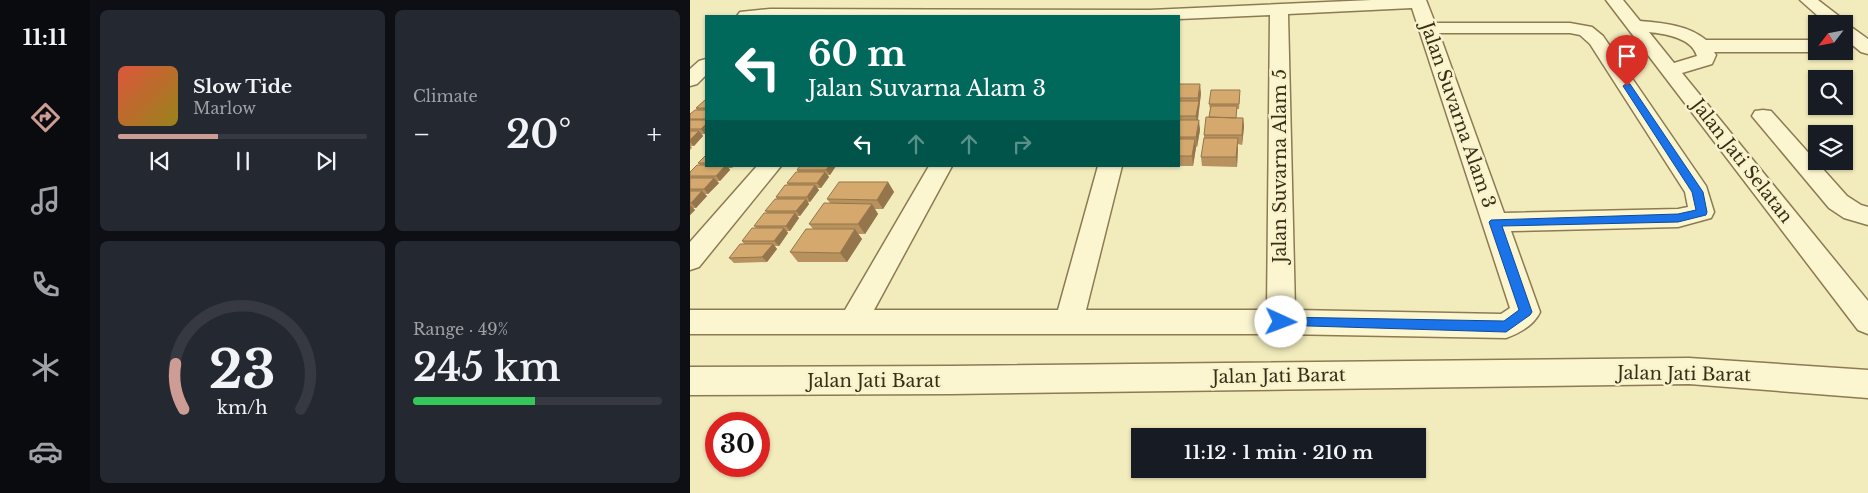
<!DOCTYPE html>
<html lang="en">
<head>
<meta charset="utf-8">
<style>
  :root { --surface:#171b24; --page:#242831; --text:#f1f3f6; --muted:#9ea1a6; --line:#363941; --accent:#cd9c94 }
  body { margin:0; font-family:"Libre Baskerville",serif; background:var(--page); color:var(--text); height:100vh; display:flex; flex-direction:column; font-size:19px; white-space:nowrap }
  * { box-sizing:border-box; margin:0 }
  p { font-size:16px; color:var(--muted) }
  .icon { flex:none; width:28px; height:28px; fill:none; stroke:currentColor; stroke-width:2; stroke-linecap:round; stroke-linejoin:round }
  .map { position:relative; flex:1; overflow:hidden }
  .drawer { display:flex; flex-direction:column; gap:10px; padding:10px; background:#0d0f14; width:600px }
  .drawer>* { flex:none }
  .top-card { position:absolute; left:15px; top:15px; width:475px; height:152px; border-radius:0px; box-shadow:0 1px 4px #0004; background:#00695c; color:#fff; overflow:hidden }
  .needle { width:32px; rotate:238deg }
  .controls { position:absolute; left:1118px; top:15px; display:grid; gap:10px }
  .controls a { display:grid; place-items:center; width:45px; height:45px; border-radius:0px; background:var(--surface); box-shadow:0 1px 4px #0004; font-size:25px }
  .speed { position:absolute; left:15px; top:412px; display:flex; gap:10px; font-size:25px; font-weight:700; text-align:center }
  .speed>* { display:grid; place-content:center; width:65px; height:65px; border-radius:50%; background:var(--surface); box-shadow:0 1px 4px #0004; line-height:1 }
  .speed .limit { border:8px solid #d22; background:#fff; color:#111 }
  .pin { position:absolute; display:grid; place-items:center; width:42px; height:42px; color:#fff; margin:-51px -21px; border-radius:50% 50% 50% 0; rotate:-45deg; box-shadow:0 0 5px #0007 }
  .pin .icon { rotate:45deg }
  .me { position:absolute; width:55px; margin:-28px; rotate:92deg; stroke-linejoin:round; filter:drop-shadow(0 0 4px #0008) }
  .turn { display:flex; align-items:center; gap:18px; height:105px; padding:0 20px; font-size:22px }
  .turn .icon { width:65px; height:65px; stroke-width:2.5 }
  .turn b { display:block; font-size:35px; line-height:42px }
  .lanes { display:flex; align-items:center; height:48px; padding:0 20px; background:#0003; justify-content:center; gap:25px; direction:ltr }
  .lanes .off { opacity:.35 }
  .big { font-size:38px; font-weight:600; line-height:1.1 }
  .drawer .widget { flex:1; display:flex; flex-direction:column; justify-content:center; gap:8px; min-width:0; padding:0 18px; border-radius:8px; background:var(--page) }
  .drawer .dial { align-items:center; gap:0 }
  .dial svg { height:130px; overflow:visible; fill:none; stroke:var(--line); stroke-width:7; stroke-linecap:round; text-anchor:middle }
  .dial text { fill:var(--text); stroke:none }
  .song { display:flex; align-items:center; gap:15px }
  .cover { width:60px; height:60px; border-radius:8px; background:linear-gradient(135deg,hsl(10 70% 55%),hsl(50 70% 35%)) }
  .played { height:5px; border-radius:2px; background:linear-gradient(90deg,var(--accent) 40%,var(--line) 40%) }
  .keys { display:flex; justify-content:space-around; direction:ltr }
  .heat { display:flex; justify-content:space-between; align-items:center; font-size:28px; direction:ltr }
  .charge { height:8px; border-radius:4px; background:linear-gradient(90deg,#34c759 49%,var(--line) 0) }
  .drawer .tiles { flex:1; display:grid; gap:10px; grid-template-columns:repeat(2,1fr) }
  .trip { position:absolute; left:441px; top:428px; width:295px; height:50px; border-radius:0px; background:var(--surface); box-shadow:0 1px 4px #0004; font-weight:600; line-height:50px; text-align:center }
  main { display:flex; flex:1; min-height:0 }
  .menu { display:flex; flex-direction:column; width:90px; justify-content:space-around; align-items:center; background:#090b0e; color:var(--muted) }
  .menu .icon { width:35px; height:35px }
  .menu .on { color:var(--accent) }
  .menu b { font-size:22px; color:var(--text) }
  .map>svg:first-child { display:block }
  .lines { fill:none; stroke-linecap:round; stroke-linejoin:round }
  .minor-casing { stroke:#8c7a53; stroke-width:3 }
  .minor { fill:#fcf6d0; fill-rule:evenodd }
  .wall { fill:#b7915e }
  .shaded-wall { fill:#95764c }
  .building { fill:#d5a96d; stroke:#95764c }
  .route { fill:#1a73e8; stroke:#114b97 }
  .labels { text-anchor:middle; stroke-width:5; stroke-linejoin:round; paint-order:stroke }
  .street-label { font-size:18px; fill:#392e1a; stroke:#f9f3cc }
</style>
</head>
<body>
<main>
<nav class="menu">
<b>11:11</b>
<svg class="icon on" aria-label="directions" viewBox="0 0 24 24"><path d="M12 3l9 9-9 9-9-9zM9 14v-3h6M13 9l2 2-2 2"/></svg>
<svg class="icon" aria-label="music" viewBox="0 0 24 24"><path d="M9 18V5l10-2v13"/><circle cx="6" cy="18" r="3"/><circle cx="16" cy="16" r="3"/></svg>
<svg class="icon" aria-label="phone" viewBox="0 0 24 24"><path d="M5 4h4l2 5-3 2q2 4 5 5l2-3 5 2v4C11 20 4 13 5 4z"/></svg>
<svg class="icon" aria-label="climate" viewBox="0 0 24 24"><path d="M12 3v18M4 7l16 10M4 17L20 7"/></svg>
<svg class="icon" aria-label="car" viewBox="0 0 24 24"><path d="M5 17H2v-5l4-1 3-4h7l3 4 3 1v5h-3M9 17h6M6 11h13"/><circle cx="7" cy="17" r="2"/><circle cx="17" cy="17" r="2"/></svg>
</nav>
<section class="drawer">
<div class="tiles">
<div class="widget">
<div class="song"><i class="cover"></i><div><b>Slow Tide</b><p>Marlow</p></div></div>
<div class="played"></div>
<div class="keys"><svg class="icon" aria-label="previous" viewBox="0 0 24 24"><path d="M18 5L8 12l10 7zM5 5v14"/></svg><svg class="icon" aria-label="pause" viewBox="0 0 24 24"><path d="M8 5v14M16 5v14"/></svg><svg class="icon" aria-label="next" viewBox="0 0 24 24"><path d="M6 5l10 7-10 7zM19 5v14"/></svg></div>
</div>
<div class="widget"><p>Climate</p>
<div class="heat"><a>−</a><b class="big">20°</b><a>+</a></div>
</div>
<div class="widget dial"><svg viewBox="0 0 100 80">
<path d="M14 69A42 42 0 1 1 86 69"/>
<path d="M14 69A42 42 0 0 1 9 41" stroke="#cd9c94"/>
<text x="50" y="56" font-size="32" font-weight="700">23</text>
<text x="50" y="72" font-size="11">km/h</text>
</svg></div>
<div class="widget"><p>Range · 49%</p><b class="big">245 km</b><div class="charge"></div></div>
</div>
</section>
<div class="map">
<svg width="1178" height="493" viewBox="0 0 1178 493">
  <rect width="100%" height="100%" fill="#f2ebbc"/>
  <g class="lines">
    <!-- minor casing -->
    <g class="minor-casing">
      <path id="minor" d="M682 0H736L745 23H880L902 27 913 36 1016 186 1024 212 1021 218 988 227 821 231 850 312C844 325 830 333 816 338L591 334H0V310H155L239 166H262L184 310H368L408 166H432L396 310H577L580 15 489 19V16H47L50 12 80 9 460 10ZM722 8 820 308 811 314 605 310 598 14ZM749 33H880L890 35 900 44 995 192 998 207 988 209 814 213Z
        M916 0H933L950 21C973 23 998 25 1016 40H1126V52H1024L1026 55 1022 64 992 73 1178 301V334L1168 330ZM959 32C976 34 1002 38 1007 56L984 63Z
        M1110 0H1128L1154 20 1157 24 1178 39V54L1171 52 1154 38V24H1137Z
        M16 59V75L7 84 0 86V69L9 61Z
        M1073 110 1081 111 1157 196 1171 205 1178 207V225L1154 218 1139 208 1062 116 1065 111Z
        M67 166H91L9 267 0 270V242Z
        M999 358 1178 370V398L999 384 261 394 0 395V367L261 366Z"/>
    </g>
    <!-- minor -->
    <use href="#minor" class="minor"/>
  </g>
  <!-- wall -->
  <path class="wall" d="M489 84 511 93 508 120 510 130 507 147H506L503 166H489Z
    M550 95 549 109H547L546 118H553L554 127 552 145 548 144 547 167 512 166 511 157 514 138V135L519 117 520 109 519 104Z
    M16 100V134H12L13 136 4 146H1L2 148 0 150V114L7 110 6 108Z
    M16 155V166H44L42 168H39L40 170 30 181H27L29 183 18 194H15L17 196 6 208H3L5 210 0 215V172L10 165 8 163Z
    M146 166 140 175H138L139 177 131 188H127L129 190 120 202H118L119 204 110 216H107L109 218 100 231H97L98 233 89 246H85L87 249 77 262 44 263 39 258 54 244 52 241 66 228 64 226 77 213 75 211 87 199 86 197 98 185 97 183 108 172 107 170Z
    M198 182 204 192 193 209H185L188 214 175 234H168L172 239 157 262H108L100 252 123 229 119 224 140 203 137 199Z"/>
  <!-- shaded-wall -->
  <path class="shaded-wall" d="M510 84 511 93 507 126 506 116Z
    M553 118 554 127 552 145V135Z
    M509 120 510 130 507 147 506 137Z
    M16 124V134H15L11 129Z
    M9 131 13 136 4 146 0 142V140Z
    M548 138V148L547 167 546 157Z
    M505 139 506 148 503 166 502 156Z
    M35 166H37L40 170 30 181 26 176Z
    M139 166H146L140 175 136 170Z
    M135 172 139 177 131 188 127 183Z
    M24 178 29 183 18 194 14 189Z
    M198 182 204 192 193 209 187 200Z
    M125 185 129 190 120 202 117 197Z
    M12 191 17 196 6 208 1 203Z
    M116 199 119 204 110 216 106 211Z
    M182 204 188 214 175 234 168 224Z
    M0 205 5 210 0 215Z
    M105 213 109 218 100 231 96 226Z
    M94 228 98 233 89 246 84 241Z
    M165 229 172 239 157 262 150 253Z
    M83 244 87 249 77 262 72 257Z"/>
  <!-- building -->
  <path class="building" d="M489 84H510L508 98H489Z
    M521 90H550L549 104H519Z
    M15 100H16V108H6Z
    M489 101H509L506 116H489Z
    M521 106H547L546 118 519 117Z
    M5 110H16V119H0V114Z
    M516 117 553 118 552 135H514Z
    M0 120H16V124L11 129H0Z
    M489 120H509L506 137H489Z
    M0 131H9L0 140Z
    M514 138H548L546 157H511Z
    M489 139H505L502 156H489Z
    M16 155V163H8Z
    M7 165H16V166H35L26 176H0V172Z
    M110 166H139L136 170H107Z
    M106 172H135L127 183H97Z
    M0 178H24L14 189H0Z
    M149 182H198L187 200 137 199Z
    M95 185H125L117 197H86Z
    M0 191H12L1 203H0Z
    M85 199H116L106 211H75Z
    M134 203 182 204 168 224H119Z
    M74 213H105L96 226H64Z
    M62 228H94L84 241H52Z
    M116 229H165L150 253 100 252Z
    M50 244H83L72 257 39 258Z"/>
  <!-- route -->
  <path class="route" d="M937 83 940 84 1013 192 1017 212 1016 215 988 222 812 226 842 312 840 315 816 332 587 325 585 322 587 318 591 317 814 321 829 310 799 222 801 220 988 214 1006 210 1002 192 933 86Z"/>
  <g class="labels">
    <!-- street labels -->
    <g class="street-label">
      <text transform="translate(768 115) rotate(71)" y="6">Jalan Suvarna Alam 3</text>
      <text transform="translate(1052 161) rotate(52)" y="6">Jalan Jati Selatan</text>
      <text transform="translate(590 166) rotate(-90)" y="6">Jalan Suvarna Alam 5</text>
      <text transform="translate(994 374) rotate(1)" y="6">Jalan Jati Barat</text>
      <text transform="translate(589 376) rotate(-1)" y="6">Jalan Jati Barat</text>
      <text x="184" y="387">Jalan Jati Barat</text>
    </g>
  </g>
</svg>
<div class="controls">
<a><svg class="needle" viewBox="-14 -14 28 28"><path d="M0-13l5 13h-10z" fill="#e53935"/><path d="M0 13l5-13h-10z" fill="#9ea1a6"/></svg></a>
<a><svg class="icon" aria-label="search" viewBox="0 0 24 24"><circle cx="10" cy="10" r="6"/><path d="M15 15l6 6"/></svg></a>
<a><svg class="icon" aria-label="layers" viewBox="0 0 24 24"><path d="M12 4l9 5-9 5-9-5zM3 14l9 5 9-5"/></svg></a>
</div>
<div class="speed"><div class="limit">30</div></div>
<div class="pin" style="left:937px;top:86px;background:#d93025"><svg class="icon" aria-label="arrive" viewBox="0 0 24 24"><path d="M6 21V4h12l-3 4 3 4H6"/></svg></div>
<svg class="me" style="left:591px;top:322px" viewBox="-20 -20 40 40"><circle r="19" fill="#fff"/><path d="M0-13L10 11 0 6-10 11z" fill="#1a73e8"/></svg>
<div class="trip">11:12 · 1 min · 210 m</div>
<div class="top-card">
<div class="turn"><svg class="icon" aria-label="left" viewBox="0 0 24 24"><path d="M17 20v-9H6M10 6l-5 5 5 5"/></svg><div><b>60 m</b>Jalan Suvarna Alam 3</div></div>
<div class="lanes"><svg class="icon" aria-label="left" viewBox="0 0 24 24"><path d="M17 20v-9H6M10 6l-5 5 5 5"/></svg><svg class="icon off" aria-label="ahead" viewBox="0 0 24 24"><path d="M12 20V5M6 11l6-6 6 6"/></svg><svg class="icon off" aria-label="ahead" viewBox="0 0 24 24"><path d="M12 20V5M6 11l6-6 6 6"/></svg><svg class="icon off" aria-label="right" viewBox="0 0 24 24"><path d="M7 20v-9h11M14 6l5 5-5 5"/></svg></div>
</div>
</div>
</main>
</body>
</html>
